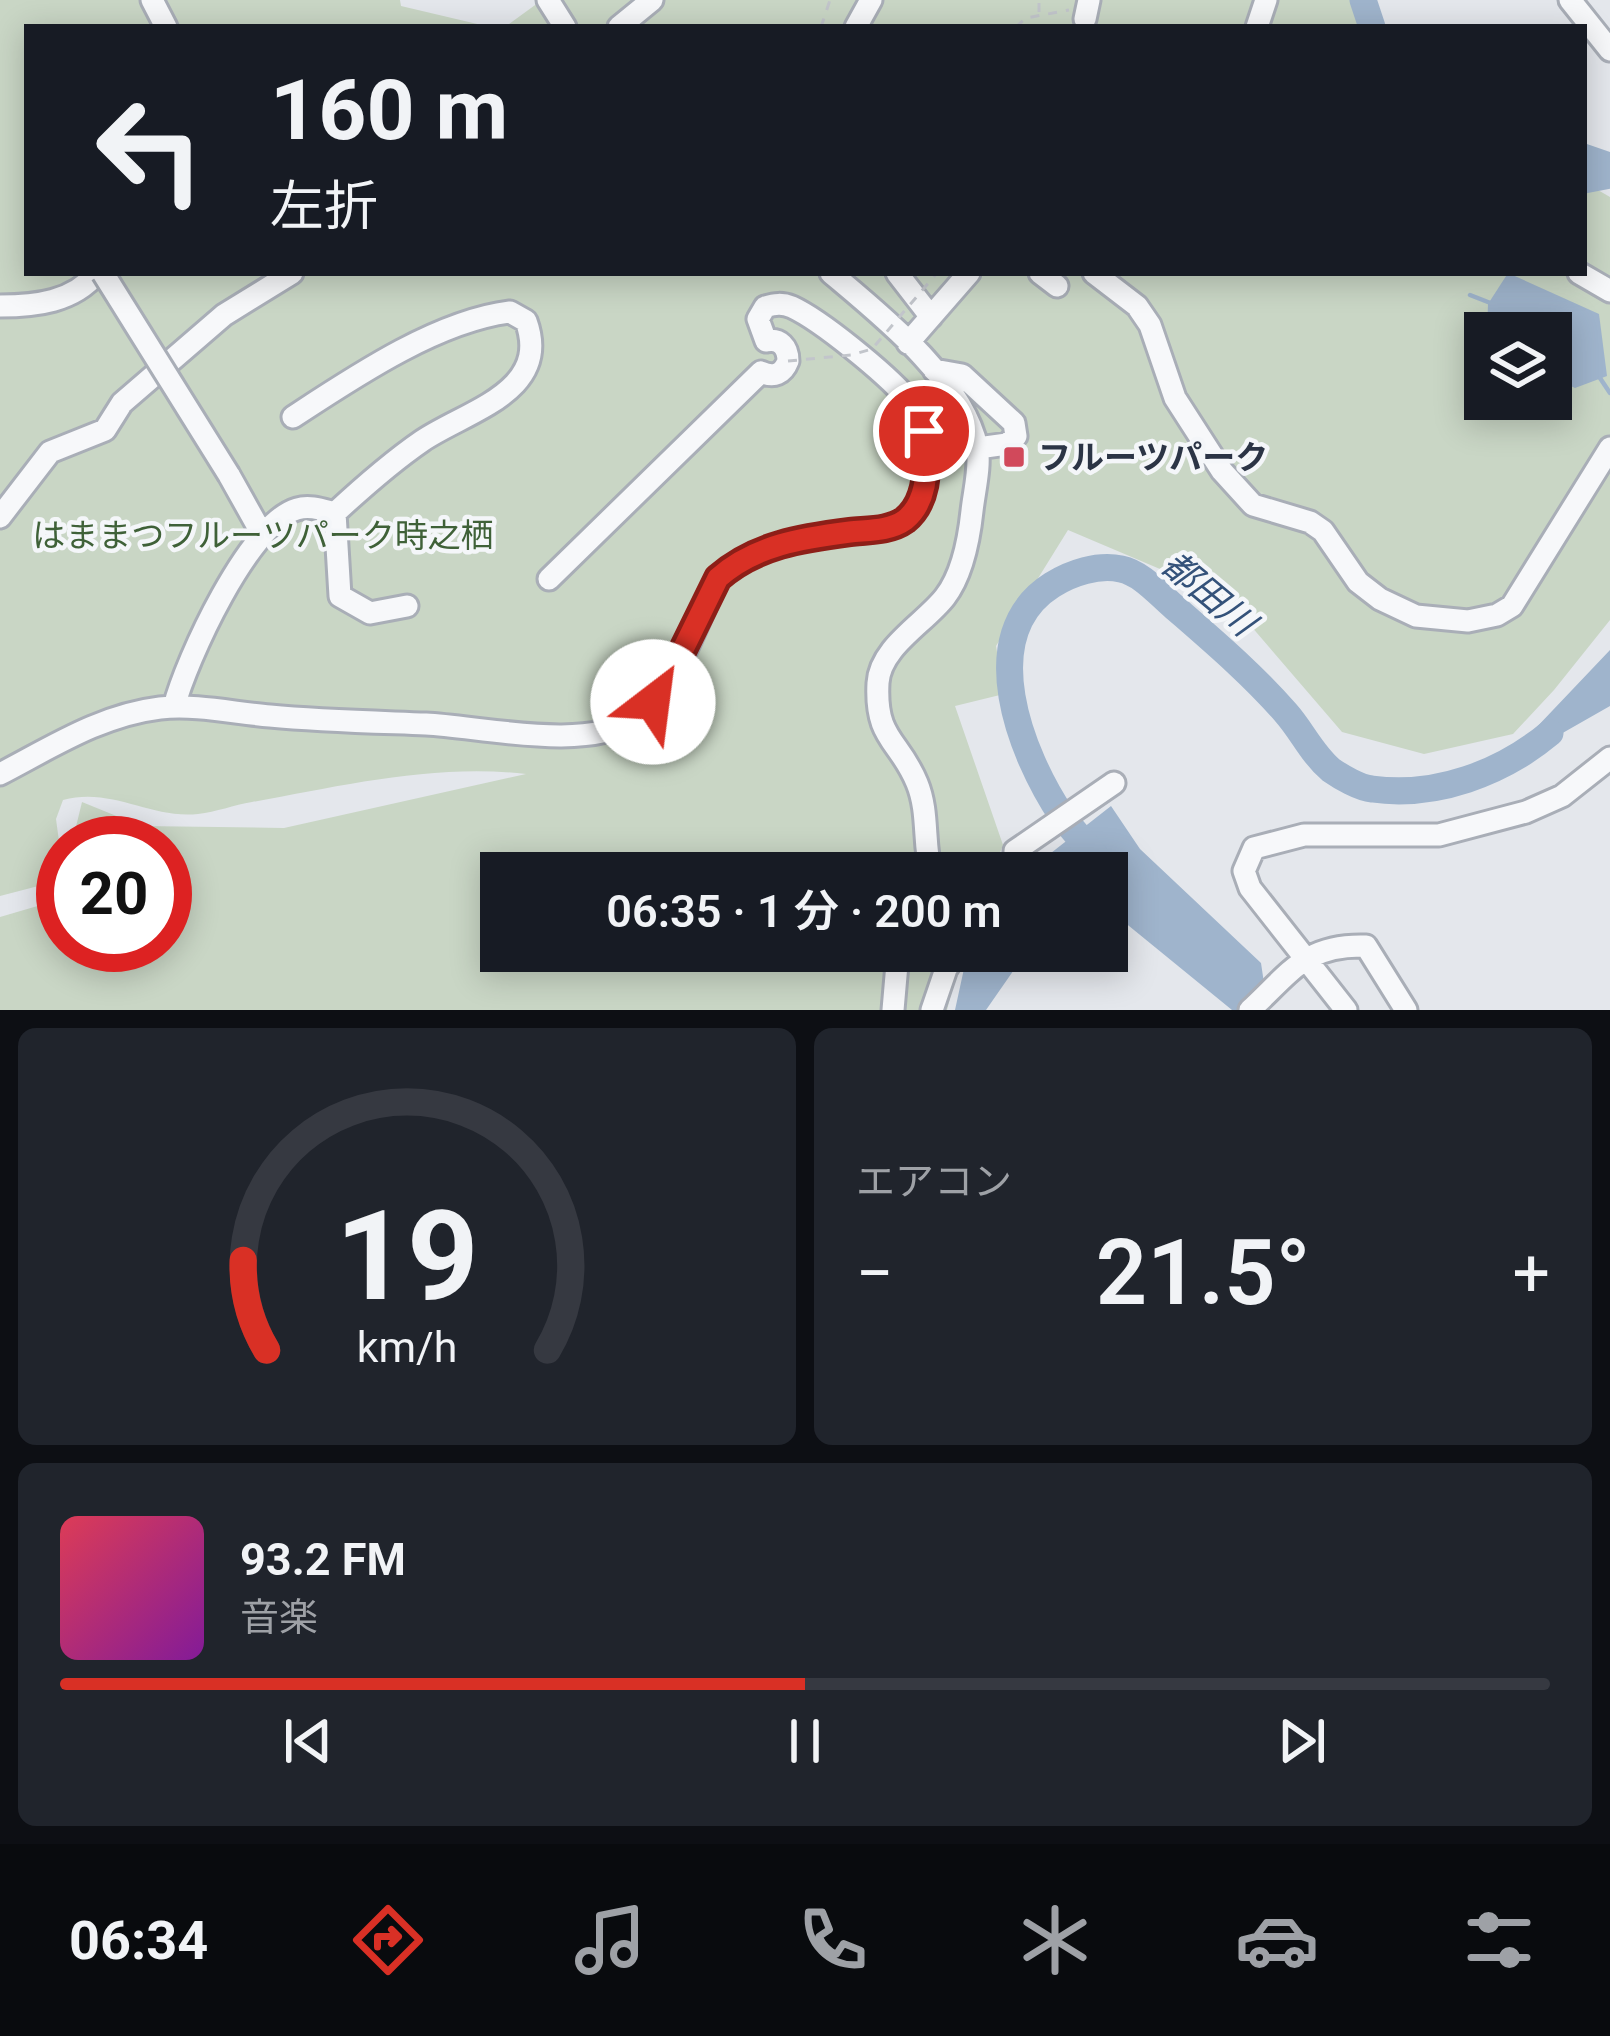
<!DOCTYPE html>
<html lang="ja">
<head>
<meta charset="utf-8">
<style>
  :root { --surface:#171b24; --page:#20242c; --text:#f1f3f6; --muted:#9ea1a6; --line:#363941; --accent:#d93025 }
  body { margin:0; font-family:Roboto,"Noto Sans JP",sans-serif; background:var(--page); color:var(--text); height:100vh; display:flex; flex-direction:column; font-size:45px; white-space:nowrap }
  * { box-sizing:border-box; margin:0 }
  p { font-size:39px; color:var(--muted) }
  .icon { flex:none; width:66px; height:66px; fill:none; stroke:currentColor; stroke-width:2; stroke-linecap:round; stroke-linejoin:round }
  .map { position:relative; height:1010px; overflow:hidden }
  .details { display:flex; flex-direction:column; gap:18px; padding:18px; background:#0d0f14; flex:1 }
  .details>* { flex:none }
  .banner { position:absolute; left:24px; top:24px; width:1563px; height:252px; border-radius:0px; box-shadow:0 6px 30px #0003; background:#171b24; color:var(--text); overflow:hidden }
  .fabs { position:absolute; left:1464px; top:312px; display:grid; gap:24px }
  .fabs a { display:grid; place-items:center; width:108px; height:108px; border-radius:0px; background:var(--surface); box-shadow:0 6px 30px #0003; font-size:60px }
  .speed { position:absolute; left:36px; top:816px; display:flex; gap:24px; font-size:60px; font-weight:700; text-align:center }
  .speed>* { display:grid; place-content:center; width:156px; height:156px; border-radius:50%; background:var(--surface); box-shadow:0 6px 30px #0003; line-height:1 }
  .speed .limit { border:18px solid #d22; background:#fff; color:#111 }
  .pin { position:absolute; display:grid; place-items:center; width:102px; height:102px; color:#fff; margin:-51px; border:6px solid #fff; border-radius:50%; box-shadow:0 3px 12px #0007 }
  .me { position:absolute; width:132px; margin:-66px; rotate:30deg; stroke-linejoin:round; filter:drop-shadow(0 0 9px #0008) }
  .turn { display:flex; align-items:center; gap:42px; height:252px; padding:0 48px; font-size:54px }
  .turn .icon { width:156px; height:156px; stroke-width:2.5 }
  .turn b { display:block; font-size:84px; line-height:102px }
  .big { font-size:90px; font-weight:600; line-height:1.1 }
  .details .tile { flex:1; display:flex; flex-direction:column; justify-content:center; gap:18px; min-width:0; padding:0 42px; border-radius:18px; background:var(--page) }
  .details .dial { align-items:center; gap:0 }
  .dial svg { height:312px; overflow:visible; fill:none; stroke:var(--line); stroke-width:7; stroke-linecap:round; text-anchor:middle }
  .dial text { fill:var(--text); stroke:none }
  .song { display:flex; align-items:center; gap:36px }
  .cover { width:144px; height:144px; border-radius:18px; background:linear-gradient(135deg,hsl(350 70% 55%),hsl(290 70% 35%)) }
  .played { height:12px; border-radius:6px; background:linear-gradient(90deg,var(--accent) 50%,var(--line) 50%) }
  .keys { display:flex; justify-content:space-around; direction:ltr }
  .heat { display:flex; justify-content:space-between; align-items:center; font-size:66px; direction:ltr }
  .details .tiles { flex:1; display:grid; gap:18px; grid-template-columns:1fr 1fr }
  .tile:last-child { grid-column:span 2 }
  .trip { position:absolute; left:480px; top:852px; width:648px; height:120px; border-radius:0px; background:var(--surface); box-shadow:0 6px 30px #0003; font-weight:600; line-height:120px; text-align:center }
  .dock { display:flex; height:192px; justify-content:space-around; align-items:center; background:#090b0e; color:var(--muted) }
  .dock .icon { width:84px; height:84px }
  .dock .current { color:var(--accent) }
  .dock b { font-size:54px; color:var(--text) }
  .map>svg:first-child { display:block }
  .green { fill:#c9d6c5; fill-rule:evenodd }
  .water { fill:#9fb4cc }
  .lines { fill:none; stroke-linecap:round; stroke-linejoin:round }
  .stream { stroke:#9fb4cc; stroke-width:4.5 }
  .river { stroke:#9fb4cc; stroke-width:27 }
  .minor-casing { stroke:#a9aeb7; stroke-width:27 }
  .path { stroke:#c2c5cb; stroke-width:3; stroke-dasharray:9 9; stroke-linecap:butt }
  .minor { stroke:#f7f8fa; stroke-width:21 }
  .minor-bridge-casing { stroke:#a9aeb7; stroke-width:27; stroke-linecap:butt }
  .path-bridge { stroke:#c2c5cb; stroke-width:3; stroke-dasharray:9 9; stroke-linecap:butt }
  .minor-bridge { stroke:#f7f8fa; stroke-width:21 }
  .route-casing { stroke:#8d1f18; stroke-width:30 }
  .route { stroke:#d93025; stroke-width:21 }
  .poi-dot { fill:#d1495b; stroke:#f4f6f9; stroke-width:4.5 }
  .labels { text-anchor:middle; stroke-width:9; stroke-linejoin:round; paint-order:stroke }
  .poi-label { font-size:33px; font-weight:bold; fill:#2b3445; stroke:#f4f6f9; text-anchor:start }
  .park-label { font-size:33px; fill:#3f6138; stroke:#f4f6f9 }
  .water-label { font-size:36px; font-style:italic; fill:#34527a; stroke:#f4f6f9 }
</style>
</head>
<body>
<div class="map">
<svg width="1610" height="1010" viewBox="0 0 1610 1010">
  <rect width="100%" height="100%" fill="#e4e7ec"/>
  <!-- green -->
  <path class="green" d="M0 0H400L401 6 490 27H27V273H1584V182L1610 197V620L1554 690 1513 734 1424 754 1342 732 1226 597 1068 530 996 646 1004 694 955 706 1003 845 992 873H501V951H962L947 1010H0V917L58 900 63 879V945H165V843H72L82 802 141 826 284 828 526 774C436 763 340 786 252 802 234 805 216 812 198 814 149 819 113 787 63 800L56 819 63 871 46 884 0 896ZM1485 333H1551V399H1485Z
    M542 0H1365L1380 27H505Z"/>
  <!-- water -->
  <path class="water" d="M1584 143 1610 152V188L1584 167Z
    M1508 273 1599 314 1607 376 1575 388 1551 377V333H1487L1488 304Z
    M1610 650V706L1494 772Z
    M1111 806 1140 849 1261 963 1268 1010H1232L1107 908V873H1056L1051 853Z
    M987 951H1035L1020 961 986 1010H955L965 964Z"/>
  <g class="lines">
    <!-- stream -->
    <path class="stream" d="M1470 295 1493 304
      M1600 378 1610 393"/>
    <!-- river -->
    <path class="river" d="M1363 0 1372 27
      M1584 180 1610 175
      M1097 858C1086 844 1073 831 1062 816 1021 755 973 635 1052 585 1071 573 1098 564 1121 569 1141 573 1158 593 1173 606 1212 640 1251 673 1286 713 1302 731 1312 754 1331 770 1341 777 1360 788 1372 789 1436 798 1502 773 1550 733"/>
    <!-- minor casing -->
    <g class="minor-casing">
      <path id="minor" d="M152 0 166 27
        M548 0 565 27
        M1570 0 1610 50
        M1085 19 1089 0
        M619 27 652 0
        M856 27 871 0
        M1257 27 1266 0
        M831 273C881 315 963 380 977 447 981 465 974 492 972 511 969 539 962 575 945 597 925 623 880 647 878 683 875 740 899 739 917 783 929 812 923 843 931 873
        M897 273 931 317
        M1040 273 1057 286
        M1094 273 1137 306 1150 325 1175 398 1222 471 1253 505 1310 522 1323 531 1358 582 1380 599 1416 616 1468 621 1497 615 1512 606 1610 448
        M1579 273 1610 291
        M0 306C36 306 73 302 97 273
        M908 343 969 273
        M934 370 962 375 1014 423 1016 436 1007 444 978 448
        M293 417C354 377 437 321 510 312L526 321C552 392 466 411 422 441 390 463 362 488 335 513L340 596 370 613 407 606
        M229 475 262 534
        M0 517 50 452 105 430 122 403 224 315 292 273
        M549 579 761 372C774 378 783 374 788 361 788 347 780 338 766 341
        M174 707C186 660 249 523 297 509 310 505 323 510 335 513
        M0 774C52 747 101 715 160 708 196 704 234 713 270 716 322 721 374 722 426 724 483 727 586 752 635 719 678 689 695 622 719 578 747 553 781 541 818 536 844 532 887 536 907 517 937 489 933 427 907 398 885 373 822 321 792 307 782 303 775 304 765 307L758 319 766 341
        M1017 873 1015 851 1114 783
        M893 1010 897 964 906 951
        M932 1010 946 969 958 951
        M1250 1010C1291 972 1306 944 1366 946L1406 1010
        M1346 1010 1250 888 1244 871 1254 848 1304 835H1439L1526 812 1562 796 1610 758"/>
    </g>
    <!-- path -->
    <path class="path" d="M1039 12V0
      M821 27 830 0
      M1016 27 1026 18 1069 10"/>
    <!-- minor -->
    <use href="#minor" class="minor"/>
    <!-- minor-bridge casing -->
    <g class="minor-bridge-casing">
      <path id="minor-bridge" d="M103 273 229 475"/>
    </g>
    <!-- path-bridge -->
    <path class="path-bridge" d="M788 361 851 355 872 349 937 273"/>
    <!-- minor-bridge -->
    <use href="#minor-bridge" class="minor-bridge"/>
  </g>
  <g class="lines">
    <!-- route casing -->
    <g class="route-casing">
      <path id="route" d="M653 702 666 684 718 578C755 545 803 538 850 532 868 530 890 531 905 520 930 500 928 458 924 431"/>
    </g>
    <!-- route -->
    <use href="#route" class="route"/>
  </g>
  <!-- markers -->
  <rect class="poi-dot" x="1002" y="445" width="24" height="24" rx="6"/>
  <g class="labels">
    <!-- poi labels -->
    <g class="poi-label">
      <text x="1038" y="469">フルーツパーク</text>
    </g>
    <!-- park labels -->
    <g class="park-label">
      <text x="263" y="547">はままつフルーツパーク時之栖</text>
    </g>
    <!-- water labels -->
    <g class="water-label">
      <text transform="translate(1209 593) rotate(40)" y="13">都田川</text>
    </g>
  </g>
</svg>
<div class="fabs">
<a><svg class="icon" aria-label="layers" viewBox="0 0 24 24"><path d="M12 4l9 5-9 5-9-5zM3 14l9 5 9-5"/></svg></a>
</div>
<div class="speed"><div class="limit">20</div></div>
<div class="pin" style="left:924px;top:431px;background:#d93025"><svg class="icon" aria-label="arrive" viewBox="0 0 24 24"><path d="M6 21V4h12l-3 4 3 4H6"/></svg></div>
<svg class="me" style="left:653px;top:702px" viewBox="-20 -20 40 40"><circle r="19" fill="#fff"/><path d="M0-13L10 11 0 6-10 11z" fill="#d93025"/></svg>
<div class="trip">06:35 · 1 分 · 200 m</div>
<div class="banner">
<div class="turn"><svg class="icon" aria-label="left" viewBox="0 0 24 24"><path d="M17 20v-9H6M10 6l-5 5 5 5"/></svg><div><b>160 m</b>左折</div></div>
</div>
</div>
<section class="details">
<div class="tiles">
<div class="tile dial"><svg viewBox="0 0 100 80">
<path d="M14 69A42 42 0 1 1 86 69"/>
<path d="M14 69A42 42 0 0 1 8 46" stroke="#d93025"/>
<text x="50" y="56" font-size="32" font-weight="700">19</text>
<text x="50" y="72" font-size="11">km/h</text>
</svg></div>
<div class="tile"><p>エアコン</p>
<div class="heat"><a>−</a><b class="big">21.5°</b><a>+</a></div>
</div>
<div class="tile">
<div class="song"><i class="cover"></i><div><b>93.2 FM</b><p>音楽</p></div></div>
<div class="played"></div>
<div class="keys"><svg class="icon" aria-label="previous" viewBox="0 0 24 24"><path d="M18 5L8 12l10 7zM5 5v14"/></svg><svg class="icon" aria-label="pause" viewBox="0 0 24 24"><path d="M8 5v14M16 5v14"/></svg><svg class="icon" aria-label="next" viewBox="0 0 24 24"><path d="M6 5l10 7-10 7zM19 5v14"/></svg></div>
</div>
</div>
</section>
<nav class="dock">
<b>06:34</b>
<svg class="icon current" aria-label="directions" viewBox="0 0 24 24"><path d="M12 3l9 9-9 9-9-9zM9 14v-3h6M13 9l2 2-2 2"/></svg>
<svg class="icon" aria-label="music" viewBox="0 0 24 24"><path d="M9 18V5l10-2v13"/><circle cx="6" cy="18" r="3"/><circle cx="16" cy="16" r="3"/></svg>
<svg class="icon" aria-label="phone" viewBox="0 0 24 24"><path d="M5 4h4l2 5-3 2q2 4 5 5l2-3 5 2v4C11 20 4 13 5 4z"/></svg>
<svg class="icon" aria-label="climate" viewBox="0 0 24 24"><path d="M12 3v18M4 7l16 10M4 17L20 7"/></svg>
<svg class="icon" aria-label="car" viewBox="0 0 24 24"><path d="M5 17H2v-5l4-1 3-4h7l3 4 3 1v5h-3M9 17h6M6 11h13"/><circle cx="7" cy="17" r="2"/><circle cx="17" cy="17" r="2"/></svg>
<svg class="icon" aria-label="filters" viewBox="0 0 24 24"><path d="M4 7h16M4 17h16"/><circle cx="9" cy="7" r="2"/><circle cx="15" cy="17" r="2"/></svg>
</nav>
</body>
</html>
